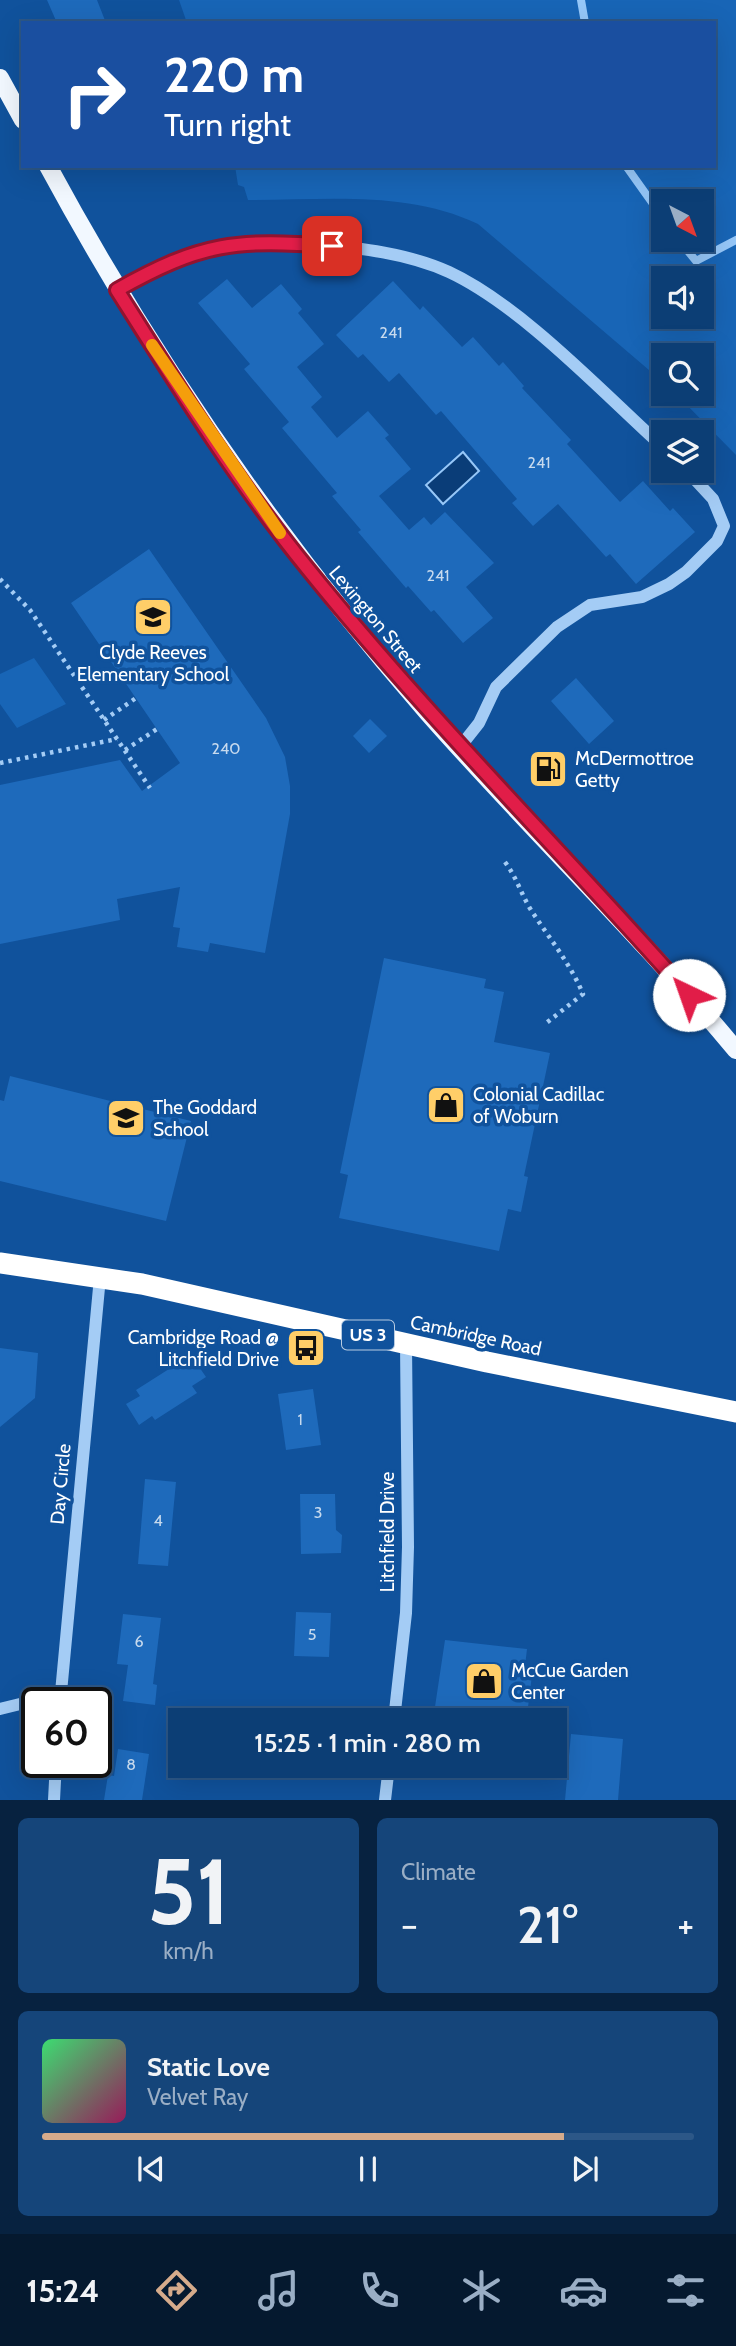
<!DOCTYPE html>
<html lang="en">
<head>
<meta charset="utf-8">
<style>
  :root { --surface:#0c3e75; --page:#15457a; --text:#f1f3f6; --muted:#9aaec5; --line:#2c5787; --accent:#d6ab8b }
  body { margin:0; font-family:Cabin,sans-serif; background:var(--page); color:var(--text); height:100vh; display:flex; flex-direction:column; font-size:26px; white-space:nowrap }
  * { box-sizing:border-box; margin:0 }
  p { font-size:23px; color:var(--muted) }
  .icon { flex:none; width:38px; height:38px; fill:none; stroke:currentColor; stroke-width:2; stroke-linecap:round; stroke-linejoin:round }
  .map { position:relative; height:1800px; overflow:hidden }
  .drawer { display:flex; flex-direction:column; gap:18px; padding:18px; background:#072240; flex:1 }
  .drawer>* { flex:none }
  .top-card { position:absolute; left:21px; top:21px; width:695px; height:147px; border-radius:0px; box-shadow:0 7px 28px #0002,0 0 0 2px var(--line); background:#1a4fa0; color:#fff; overflow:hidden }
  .needle { width:46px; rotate:139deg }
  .tools { position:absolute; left:651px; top:189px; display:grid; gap:14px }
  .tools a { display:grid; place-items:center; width:63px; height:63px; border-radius:0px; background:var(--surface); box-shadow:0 7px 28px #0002,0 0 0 2px var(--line); font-size:35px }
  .speed { position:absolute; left:21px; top:1687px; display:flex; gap:14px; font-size:35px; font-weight:700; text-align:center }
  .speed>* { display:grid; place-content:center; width:91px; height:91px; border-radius:50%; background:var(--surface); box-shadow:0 7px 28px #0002,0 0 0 2px var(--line); line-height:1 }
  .speed .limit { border:4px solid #111; border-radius:10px; background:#fff; color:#111 }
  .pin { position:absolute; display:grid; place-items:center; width:60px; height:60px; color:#fff; margin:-30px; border-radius:14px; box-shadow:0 4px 10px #0006 }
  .me { position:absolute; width:77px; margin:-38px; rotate:318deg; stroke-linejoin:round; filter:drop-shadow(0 0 5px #0008) }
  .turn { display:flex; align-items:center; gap:24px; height:147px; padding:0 28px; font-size:32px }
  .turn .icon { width:91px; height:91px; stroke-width:2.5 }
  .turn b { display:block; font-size:49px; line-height:60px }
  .big { font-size:52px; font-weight:600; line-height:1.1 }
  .drawer .tile { flex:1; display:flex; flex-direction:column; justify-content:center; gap:10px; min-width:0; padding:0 24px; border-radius:10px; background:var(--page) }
  .drawer .dial { align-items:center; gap:0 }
  .dial b { font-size:91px; line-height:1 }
  .song { display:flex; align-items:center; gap:21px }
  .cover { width:84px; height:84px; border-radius:10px; background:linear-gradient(135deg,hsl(140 70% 55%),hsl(330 70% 35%)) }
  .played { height:7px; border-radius:4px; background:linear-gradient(90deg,var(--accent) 80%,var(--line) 80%) }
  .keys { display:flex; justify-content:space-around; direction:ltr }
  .heat { display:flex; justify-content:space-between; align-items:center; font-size:38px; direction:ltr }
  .drawer .tiles { flex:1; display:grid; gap:18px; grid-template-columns:1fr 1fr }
  .tile:last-child { grid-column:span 2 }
  .trip { position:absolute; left:168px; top:1708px; width:399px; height:70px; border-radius:0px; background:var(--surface); box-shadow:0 7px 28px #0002,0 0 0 2px var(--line); font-weight:600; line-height:70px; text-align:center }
  .tabs { display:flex; height:112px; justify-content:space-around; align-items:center; background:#05192f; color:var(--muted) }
  .tabs .icon { width:49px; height:49px }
  .tabs .selected { color:var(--accent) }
  .tabs b { font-size:32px; color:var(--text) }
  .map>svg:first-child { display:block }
  .green { fill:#1865b6; fill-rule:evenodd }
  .water { fill:#0a3d78; stroke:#96c7f8; stroke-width:2 }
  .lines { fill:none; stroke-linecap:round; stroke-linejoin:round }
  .stream { stroke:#96c7f8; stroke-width:8 }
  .building { fill:#1e6abb }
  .path { stroke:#a4ccf5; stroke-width:4.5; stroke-dasharray:3.5 5; stroke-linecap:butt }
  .minor { stroke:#a4ccf5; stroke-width:12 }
  .major { stroke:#f2f8ff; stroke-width:18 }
  .highway { stroke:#fff; stroke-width:21 }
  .route-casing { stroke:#92132f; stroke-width:18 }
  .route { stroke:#e11d48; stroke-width:12 }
  .slow { stroke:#f59e0b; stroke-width:12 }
  .labels { text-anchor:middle; stroke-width:7; stroke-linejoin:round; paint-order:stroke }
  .number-label { font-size:16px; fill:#c7daee }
  .shield { fill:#10529c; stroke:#b7cbe1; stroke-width:2 }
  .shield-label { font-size:18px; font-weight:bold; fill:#fff }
  .street-label { font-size:19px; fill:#fff; stroke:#10529c }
  .poi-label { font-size:19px; fill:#fff; stroke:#10529c; text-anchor:start }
</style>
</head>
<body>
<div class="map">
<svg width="736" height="1800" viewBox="0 0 736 1800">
  <rect width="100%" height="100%" fill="#10529c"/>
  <!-- green -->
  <path class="green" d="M179 0H736V455L676 394H702V355H663V382L478 224C408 190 325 200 248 200L244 187 238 185 235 166H714V23H187ZM663 201H702V240H663ZM663 278H702V317H663Z
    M34 658 66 704 17 728 0 704V674Z"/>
  <!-- water -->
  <path class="water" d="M463 452 479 471 443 504 426 485Z"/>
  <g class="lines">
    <!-- stream -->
    <path class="stream" d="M581 0 585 23
      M626 166 663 218
      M679 240 696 261 736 240"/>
  </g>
  <!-- building -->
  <path class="building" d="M47 0H97L106 23H57Z
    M227 279 252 308 281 284 302 309 298 313 324 344 297 367 322 397 311 407 337 438 368 411 389 435 385 438 411 469 379 496 409 530 424 517 431 525 445 512 494 563 466 587 493 618 463 643 434 610 431 612 408 586 406 588 358 532 361 530 332 496 337 493 282 428 289 422 244 369 250 364 198 303Z
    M393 281 420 310 423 306 462 347 473 337 499 366 503 362 524 386 522 388 571 440 567 444 620 502 643 481 670 511 673 508 695 532 636 584 610 554 606 557 558 504 533 526 512 503 517 499 441 411 436 415 399 373 389 382 363 354 358 358 336 335Z
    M149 549 266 718 285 757 290 786V814L265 953 210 943 208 952 177 947 180 928 173 927 180 887 117 899 120 920 0 944V785L120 760 142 791 180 763 71 603Z
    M576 678 614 721 589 744 551 701Z
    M370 719 387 736 369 753 353 736Z
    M384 958 486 979 484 988 504 992 494 1042 550 1053 524 1176 528 1177 521 1212 508 1209 499 1251 339 1218 348 1175 340 1173Z
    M10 1076 191 1121 166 1221 0 1181V1100L4 1101Z
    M0 1348 38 1353 35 1398 0 1427Z
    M191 1355 206 1377 192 1386 197 1393 155 1420 152 1416 139 1425 126 1404 140 1396 136 1390Z
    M313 1389 321 1445 286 1450 278 1394Z
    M145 1479 176 1482 168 1566 138 1564Z
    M300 1494H335L336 1530 342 1535 341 1553 301 1554Z
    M296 1612 331 1613 329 1657 294 1656Z
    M123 1614 161 1618 153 1684 157 1685 155 1705 123 1701 128 1665 117 1664Z
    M445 1640 527 1649 525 1666 533 1667 528 1707 519 1706 518 1720H433Z
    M571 1734 623 1739 618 1800H565Z
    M118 1749 149 1754 142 1800H104L108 1775 114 1776Z"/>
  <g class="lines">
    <!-- path -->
    <path class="path" d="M0 579 30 610 150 788
      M104 720 136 698
      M125 750 157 729
      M0 763 117 739
      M505 862C517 878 521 894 531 910 549 938 570 963 583 994L545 1024"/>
    <!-- minor -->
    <path class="minor" d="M117 290C190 248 229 239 314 244 360 248 407 253 449 272 522 306 603 393 663 447
      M460 747 479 723 496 687 557 627 590 605 642 597 669 584 686 572 717 541 724 526 713 499 687 471
      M60 1703 100 1277
      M0 1709 61 1694
      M394 1720 406 1613 408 1547 406 1344
      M54 1800 56 1762
      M385 1800 389 1766"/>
    <!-- major -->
    <path class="major" d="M0 78 23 120
      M48 166C154 362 280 544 427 712 528 827 638 932 736 1050"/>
    <!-- highway -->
    <path class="highway" d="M0 1263 142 1284 487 1362 736 1412"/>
  </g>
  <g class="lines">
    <!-- route casing -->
    <g class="route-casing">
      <path id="route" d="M332 246C236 239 202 242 117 290 177 385 237 482 308 569 428 718 563 852 689 995"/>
    </g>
    <!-- route -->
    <use href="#route" class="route"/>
    <!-- slow -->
    <path class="slow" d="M152 345 280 533"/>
  </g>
  <!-- icons -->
  <defs>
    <g id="school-square" transform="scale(2.0125)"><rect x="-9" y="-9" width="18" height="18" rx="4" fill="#ffce68" stroke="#10529c"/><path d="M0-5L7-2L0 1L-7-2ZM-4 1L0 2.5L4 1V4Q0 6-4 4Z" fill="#111"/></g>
    <g id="fuel-square" transform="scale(2.0125)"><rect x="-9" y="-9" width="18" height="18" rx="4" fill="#ffce68" stroke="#10529c"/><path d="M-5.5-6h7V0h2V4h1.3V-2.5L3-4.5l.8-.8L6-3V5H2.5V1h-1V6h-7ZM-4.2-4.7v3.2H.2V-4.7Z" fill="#111"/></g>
    <g id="shop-square" transform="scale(2.0125)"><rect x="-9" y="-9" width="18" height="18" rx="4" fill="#ffce68" stroke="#10529c"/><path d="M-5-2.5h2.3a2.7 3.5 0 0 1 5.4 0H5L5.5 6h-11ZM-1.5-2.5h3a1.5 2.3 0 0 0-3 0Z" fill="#111"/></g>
    <g id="bus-square" transform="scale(2.0125)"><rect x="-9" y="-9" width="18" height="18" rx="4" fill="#ffce68" stroke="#10529c"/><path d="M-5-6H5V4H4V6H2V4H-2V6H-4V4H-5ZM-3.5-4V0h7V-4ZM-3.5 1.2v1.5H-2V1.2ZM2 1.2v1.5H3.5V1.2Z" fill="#111"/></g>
  </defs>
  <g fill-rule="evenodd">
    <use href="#school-square" x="153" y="617"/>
    <use href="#fuel-square" x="548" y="769"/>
    <use href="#shop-square" x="446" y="1105"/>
    <use href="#school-square" x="126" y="1118"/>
    <use href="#bus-square" x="306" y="1348"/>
    <use href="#shop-square" x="484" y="1681"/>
  </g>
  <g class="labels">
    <!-- number labels -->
    <g class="number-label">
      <text x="391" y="338">241</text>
      <text x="539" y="468">241</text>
      <text x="438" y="581">241</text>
      <text x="226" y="754">240</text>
      <text x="300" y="1425">1</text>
      <text x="318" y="1518">3</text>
      <text x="158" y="1526">4</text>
      <text x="312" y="1640">5</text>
      <text x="139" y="1647">6</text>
      <text x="131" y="1770">8</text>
    </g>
    <!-- shield labels -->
    <rect class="shield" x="342" y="1320.5" width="52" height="29" rx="5"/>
    <g class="shield-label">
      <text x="368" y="1341">US 3</text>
    </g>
    <!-- street labels -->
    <g class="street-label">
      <text transform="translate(376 619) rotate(50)" y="7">Lexington Street</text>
      <text transform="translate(476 1335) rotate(12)" y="7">Cambridge Road</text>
      <text transform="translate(60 1484) rotate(-85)" y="7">Day Circle</text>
      <text transform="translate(387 1532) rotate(-90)" y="7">Litchfield Drive</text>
    </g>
    <!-- poi labels -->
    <g class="poi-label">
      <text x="153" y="659" text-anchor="middle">Clyde Reeves<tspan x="153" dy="22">Elementary School</tspan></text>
      <text x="575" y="765">McDermottroe<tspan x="575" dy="22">Getty</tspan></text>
      <text x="473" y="1101">Colonial Cadillac<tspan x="473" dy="22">of Woburn</tspan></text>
      <text x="153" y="1114">The Goddard<tspan x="153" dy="22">School</tspan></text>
      <text x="279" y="1344" text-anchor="end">Cambridge Road @<tspan x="279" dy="22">Litchfield Drive</tspan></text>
      <text x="511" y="1677">McCue Garden<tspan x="511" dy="22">Center</tspan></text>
    </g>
  </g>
</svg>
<div class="tools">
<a><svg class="needle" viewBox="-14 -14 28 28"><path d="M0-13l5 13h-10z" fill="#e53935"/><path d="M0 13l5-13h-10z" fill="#9aaec5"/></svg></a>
<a><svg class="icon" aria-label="sound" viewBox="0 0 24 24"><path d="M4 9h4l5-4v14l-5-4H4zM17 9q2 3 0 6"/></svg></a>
<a><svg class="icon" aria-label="search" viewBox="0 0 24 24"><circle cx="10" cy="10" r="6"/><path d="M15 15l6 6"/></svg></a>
<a><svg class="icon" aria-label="layers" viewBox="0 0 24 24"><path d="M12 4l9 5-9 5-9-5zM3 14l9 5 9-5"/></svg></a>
</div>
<div class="speed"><div class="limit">60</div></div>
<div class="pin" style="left:332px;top:246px;background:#d93025"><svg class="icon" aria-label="arrive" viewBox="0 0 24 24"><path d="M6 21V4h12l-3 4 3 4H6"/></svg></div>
<svg class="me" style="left:689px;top:995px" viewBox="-20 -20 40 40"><circle r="19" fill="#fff"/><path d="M0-13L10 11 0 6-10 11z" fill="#e11d48"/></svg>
<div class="trip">15:25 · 1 min · 280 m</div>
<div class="top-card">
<div class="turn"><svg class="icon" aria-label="right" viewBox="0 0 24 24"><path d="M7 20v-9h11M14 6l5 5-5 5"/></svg><div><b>220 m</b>Turn right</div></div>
</div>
</div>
<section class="drawer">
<div class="tiles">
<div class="tile dial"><b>51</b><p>km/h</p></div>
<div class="tile"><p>Climate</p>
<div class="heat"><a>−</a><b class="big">21°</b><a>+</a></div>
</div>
<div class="tile">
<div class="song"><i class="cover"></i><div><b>Static Love</b><p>Velvet Ray</p></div></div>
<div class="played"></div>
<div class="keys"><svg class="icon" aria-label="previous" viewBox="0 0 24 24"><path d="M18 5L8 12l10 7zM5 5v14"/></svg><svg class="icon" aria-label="pause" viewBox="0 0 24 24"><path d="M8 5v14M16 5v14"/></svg><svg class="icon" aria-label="next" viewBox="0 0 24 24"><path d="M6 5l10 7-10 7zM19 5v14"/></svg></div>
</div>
</div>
</section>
<nav class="tabs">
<b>15:24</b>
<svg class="icon selected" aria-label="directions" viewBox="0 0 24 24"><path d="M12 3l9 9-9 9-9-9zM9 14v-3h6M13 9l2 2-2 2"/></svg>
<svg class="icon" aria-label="music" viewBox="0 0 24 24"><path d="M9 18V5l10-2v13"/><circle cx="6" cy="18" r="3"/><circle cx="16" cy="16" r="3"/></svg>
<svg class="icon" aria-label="phone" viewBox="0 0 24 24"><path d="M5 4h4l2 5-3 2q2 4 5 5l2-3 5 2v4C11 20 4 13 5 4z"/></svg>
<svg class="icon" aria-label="climate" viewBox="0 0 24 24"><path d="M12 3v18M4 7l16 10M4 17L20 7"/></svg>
<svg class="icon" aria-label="car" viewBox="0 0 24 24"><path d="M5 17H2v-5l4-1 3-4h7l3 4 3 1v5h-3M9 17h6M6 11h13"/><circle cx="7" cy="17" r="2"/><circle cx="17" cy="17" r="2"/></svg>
<svg class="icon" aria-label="filters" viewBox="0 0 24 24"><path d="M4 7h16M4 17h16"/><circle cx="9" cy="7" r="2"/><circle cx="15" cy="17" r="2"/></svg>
</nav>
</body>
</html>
